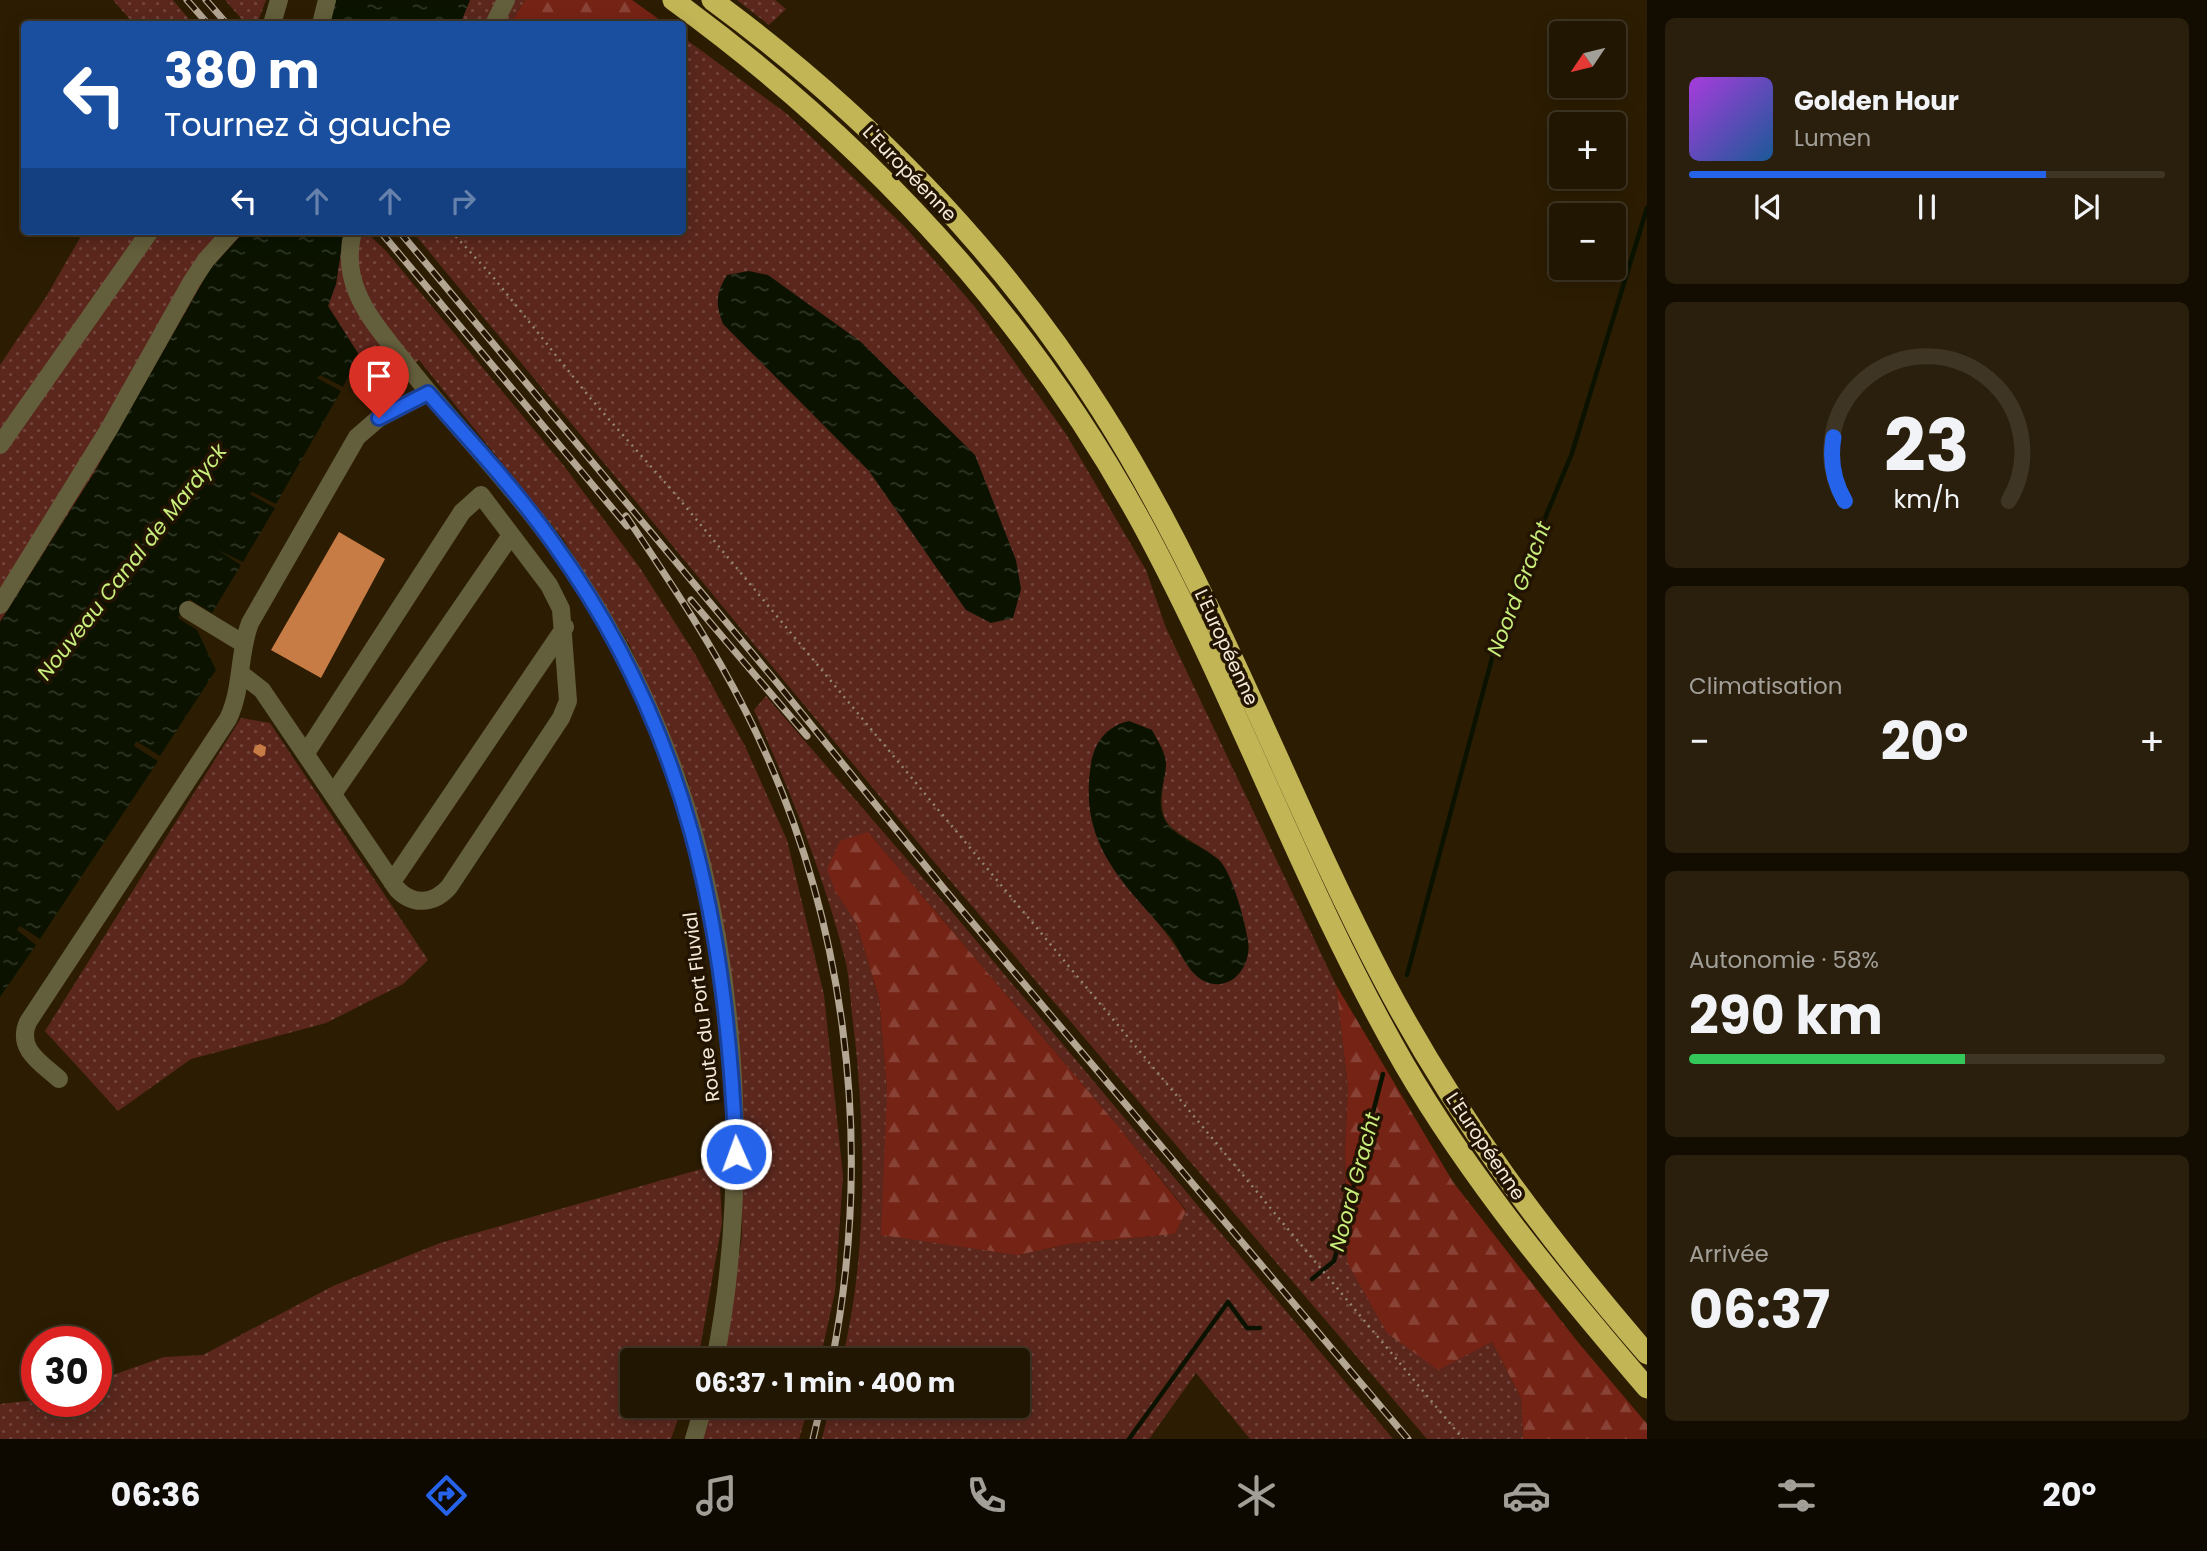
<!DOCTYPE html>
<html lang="fr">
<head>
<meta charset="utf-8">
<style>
  :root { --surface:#211602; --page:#291f0c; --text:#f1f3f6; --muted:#a29f99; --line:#3e3524; --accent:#2563eb }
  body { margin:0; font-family:Poppins,sans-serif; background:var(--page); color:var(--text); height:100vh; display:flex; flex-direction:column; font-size:26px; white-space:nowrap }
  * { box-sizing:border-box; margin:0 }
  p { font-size:23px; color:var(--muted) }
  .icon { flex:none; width:38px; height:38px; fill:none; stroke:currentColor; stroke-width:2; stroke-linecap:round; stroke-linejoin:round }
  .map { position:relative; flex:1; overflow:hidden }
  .sheet { display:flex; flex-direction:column; gap:18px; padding:18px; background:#120c01; width:560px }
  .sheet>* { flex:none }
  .guide { position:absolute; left:21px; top:21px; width:665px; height:214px; border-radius:7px; box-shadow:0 4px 18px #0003,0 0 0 2px var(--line); background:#1a4fa0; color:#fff; overflow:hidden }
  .needle { width:46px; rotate:235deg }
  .tools { position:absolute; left:1549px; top:21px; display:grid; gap:14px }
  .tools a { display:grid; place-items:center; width:77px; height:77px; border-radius:7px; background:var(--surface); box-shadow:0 4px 18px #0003,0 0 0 2px var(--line); font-size:35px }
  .speed { position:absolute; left:21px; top:1326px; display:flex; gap:14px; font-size:35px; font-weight:700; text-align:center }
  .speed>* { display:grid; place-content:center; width:91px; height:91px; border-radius:50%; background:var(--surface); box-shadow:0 4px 18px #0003,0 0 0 2px var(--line); line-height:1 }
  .speed .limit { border:10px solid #d22; background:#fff; color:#111 }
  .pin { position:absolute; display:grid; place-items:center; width:60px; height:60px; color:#fff; margin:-72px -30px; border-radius:50% 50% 50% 0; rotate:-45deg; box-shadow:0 0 7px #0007 }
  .pin .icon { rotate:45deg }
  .me { position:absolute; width:77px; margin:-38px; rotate:358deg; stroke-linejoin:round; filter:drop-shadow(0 0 5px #0008) }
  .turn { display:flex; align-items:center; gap:24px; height:147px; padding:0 28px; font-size:32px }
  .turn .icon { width:91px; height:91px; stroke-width:2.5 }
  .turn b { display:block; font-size:49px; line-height:60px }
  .lanes { display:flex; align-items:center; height:66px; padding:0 28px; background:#0003; justify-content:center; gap:35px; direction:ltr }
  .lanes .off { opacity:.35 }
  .big { font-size:52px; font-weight:700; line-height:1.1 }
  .sheet .card { flex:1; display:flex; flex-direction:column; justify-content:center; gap:10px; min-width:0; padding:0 24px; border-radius:10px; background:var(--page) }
  .sheet .dial { align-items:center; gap:0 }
  .dial svg { height:182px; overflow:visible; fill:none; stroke:var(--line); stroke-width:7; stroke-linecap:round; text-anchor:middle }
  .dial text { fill:var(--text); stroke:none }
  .song { display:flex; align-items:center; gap:21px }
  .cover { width:84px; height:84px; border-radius:10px; background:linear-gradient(135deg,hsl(280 70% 55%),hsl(210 70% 35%)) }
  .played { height:7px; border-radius:4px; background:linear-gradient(90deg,var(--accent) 75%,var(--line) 75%) }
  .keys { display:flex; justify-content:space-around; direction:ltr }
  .heat { display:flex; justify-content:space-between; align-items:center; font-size:38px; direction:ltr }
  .charge { height:10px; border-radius:5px; background:linear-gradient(90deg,#34c759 58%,var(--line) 0) }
  .trip { position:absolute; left:620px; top:1348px; width:410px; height:70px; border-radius:7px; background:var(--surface); box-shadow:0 4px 18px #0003,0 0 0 2px var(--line); font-weight:700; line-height:70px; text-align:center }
  .menu { display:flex; height:112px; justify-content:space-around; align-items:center; background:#0d0901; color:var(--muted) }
  .menu .icon { width:49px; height:49px }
  .menu .selected { color:var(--accent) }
  .menu b { font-size:32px; color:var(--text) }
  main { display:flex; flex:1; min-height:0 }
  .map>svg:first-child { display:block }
  .grass { fill:url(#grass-dots); fill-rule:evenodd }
  .forest { fill:url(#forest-firs) }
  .water { fill:url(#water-ripples) }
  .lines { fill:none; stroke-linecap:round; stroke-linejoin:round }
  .stream { stroke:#0b1300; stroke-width:4.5 }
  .building { fill:#c87c45 }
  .path { stroke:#948772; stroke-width:2.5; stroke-dasharray:2 5; stroke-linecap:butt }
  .minor { stroke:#635e3b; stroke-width:18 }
  .highway { stroke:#c2b556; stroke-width:21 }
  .rail-casing { stroke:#b3a693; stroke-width:7 }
  .rail { stroke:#221400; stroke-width:4.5; stroke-dasharray:13; stroke-linecap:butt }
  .route-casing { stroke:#184099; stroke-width:18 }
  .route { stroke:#2563eb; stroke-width:12 }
  .labels { text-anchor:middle; stroke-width:7; stroke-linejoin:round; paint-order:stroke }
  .street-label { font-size:19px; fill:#f5eada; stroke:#221400 }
  .water-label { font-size:21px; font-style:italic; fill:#c8ee7c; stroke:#221400 }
</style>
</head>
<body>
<main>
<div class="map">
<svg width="1647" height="1439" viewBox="0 0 1647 1439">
  <defs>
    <pattern id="grass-dots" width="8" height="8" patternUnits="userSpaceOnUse" patternTransform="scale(1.75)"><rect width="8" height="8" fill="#5b271d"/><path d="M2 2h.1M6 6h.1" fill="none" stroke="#73463d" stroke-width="1.8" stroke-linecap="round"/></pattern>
    <pattern id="forest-firs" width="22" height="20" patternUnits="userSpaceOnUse" patternTransform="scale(1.75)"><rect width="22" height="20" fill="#752315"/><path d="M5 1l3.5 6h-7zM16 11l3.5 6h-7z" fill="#894336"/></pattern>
    <pattern id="water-ripples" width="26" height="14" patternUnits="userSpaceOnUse" patternTransform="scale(1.75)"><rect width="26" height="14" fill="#0b1300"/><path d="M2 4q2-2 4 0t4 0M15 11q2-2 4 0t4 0" fill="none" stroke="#2f3625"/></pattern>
  </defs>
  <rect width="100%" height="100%" fill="#2c1d02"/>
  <!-- grass -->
  <path class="grass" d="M113 0H173L193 24H134Z
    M225 0H266L257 24H246Z
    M470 0H525L510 24H460Z
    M737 0H775L786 9 769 25Z
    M683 37 787 114 907 229 975 307 1066 434 1146 570 1166 628 1336 985 1348 1088 1345 1149 1347 1262 1468 1352 1492 1342 1521 1398 1523 1439H1427L930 857 412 231H682ZM1092 757 1166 762C1154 839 1168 819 1220 861L1186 963C1141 885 1075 864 1092 757Z
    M84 231H245L210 269 94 473 0 622V365L46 297Z
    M344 231H365L386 251 564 466 640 568 695 654 745 746 787 840 824 995 843 1176 835 1292 820 1360H723L742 1236 739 1077 717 896 688 781 629 644 564 540 419 360 392 378 359 355 328 306 336 284Z
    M766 696 948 907 1393 1439H1250L1196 1373 1149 1439H822L830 1405H1017V1360H842C868 1255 866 1129 853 1022 850 1001 850 979 845 959 823 873 790 791 754 710ZM868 832 1118 1126 1186 1210 1175 1234 1070 1244 1018 1255 887 1091 879 998 856 922Z
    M241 718 270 723 428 960 403 984 326 1023 191 1059 118 1111 45 1031Z
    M719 1164 722 1223 698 1360H632V1405H683L671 1439H0V1404L37 1400 96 1402V1381L164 1357 203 1355 333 1286 440 1243Z
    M711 1405H809L799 1439H702Z"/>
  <!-- forest -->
  <path class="forest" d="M525 0H632L660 20V24H510Z
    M868 832 1118 1126 1186 1211 1175 1234 1070 1244 1018 1255 881 1235 887 1091 879 998 856 922 835 891 827 869 840 841Z
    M1336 985 1453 1182 1577 1341 1647 1424V1439H1523L1521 1398 1492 1342 1438 1370 1387 1333 1347 1262 1345 1149 1348 1088Z"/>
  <!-- water -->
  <path class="water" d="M335 0H470L460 24H329Z
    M245 231H344L336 284 328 306 359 355 343 387 320 375 317 378 341 391 276 504 252 492 250 494 275 508 243 562 218 550 241 565 212 613 189 599 178 618 197 630 216 670 160 756 136 741 134 746 158 761 40 939 20 926 17 930 36 945 0 997V622L94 473 210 269Z
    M749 271 768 275 861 342 975 455 1016 560 1021 589 1013 618 991 623 966 610 869 471 723 324C715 304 716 293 727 275Z
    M1129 721 1152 730C1157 740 1166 752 1166 764 1166 781 1156 799 1163 816 1171 838 1204 845 1220 861 1233 875 1245 922 1248 941 1252 965 1232 994 1204 981 1186 972 1181 949 1169 935 1122 882 1078 843 1091 765 1094 742 1107 726 1129 721Z"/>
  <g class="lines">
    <!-- stream -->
    <path class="stream" d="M1407 975 1495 647 1517 586 1572 453 1647 208
      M1312 1279 1334 1261 1383 1074
      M1129 1439 1228 1302 1247 1328H1260"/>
  </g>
  <!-- building -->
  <path class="building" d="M339 532 385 559 321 678 271 650Z
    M260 744 266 747 265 755 261 757 253 752 255 746Z"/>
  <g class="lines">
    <!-- path -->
    <path class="path" d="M451 231 494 278 591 399 670 488 1463 1439"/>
    <!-- minor -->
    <path class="minor" d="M272 24 279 0
      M321 24 327 0
      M494 24 506 0
      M353 231C348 251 349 273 357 292 367 317 386 338 402 359 450 422 506 477 552 541 591 594 625 653 651 713 735 901 755 1159 715 1360
      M0 445 150 231
      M0 605 109 429 192 281 206 260 232 231
      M188 610 244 644
      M240 673 262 690 397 889C413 906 434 904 449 887L561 718 568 701 561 609 549 585 481 495 462 512 306 753
      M333 794 511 535
      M392 882 565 627
      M59 1079C41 1063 16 1049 28 1022L228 719C243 688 238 654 250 623L357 437 379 418 428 393
      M694 1439 704 1405"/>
    <!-- highway -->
    <path class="highway" d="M673 0C868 142 1030 316 1145 529 1239 704 1305 892 1404 1064 1472 1181 1559 1285 1647 1388
      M712 0C865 112 1000 250 1101 410 1215 589 1285 792 1383 979 1455 1116 1546 1237 1647 1354"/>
    <!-- rail casing -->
    <g class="rail-casing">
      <path id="rail" d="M187 0 208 24
        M206 0 227 24
        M380 231 627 526
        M399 231 778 684 945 890 1408 1439
        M626 516C668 579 711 642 745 710 846 909 875 1141 832 1360
        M691 600 807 736
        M813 1439 821 1405"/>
    </g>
    <!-- rail -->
    <use href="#rail" class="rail"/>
  </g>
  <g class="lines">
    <!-- route casing -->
    <g class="route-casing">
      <path id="route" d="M379 418 428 393C471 442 516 490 554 544 689 732 726 926 736 1154"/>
    </g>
    <!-- route -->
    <use href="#route" class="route"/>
  </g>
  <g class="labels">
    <!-- street labels -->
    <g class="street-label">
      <text transform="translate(910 173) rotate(46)" y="7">L'Européenne</text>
      <text transform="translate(1227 647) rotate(65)" y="7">L'Européenne</text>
      <text transform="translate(701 1007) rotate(-97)" y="7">Route du Port Fluvial</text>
      <text transform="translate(1486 1146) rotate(56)" y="7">L'Européenne</text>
    </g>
    <!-- water labels -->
    <g class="water-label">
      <text transform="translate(132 562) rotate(-52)" y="7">Nouveau Canal de Mardyck</text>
      <text transform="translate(1519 589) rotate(-69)" y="7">Noord Gracht</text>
      <text transform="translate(1355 1182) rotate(-75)" y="7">Noord Gracht</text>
    </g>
  </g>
</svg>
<div class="tools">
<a><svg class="needle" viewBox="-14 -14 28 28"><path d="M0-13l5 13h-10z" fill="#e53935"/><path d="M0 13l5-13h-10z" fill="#a29f99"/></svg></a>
<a>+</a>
<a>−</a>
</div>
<div class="speed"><div class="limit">30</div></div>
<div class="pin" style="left:379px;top:418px;background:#d93025"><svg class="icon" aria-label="arrive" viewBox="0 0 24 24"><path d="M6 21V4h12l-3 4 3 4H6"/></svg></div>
<svg class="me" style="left:736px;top:1154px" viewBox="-20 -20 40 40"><circle r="17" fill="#2563eb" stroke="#fff" stroke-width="3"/><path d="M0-11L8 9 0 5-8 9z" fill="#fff"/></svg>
<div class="trip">06:37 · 1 min · 400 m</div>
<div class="guide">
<div class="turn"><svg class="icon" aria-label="left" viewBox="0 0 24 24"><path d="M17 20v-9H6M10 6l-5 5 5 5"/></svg><div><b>380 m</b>Tournez à gauche</div></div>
<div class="lanes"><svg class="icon" aria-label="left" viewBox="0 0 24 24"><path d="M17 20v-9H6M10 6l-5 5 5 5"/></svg><svg class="icon off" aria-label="ahead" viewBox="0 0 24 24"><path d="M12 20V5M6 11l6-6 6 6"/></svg><svg class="icon off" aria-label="ahead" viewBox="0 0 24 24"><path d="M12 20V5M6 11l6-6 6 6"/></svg><svg class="icon off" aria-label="right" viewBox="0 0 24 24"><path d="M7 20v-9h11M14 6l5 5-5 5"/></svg></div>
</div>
</div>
<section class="sheet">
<div class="card">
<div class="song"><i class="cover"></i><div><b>Golden Hour</b><p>Lumen</p></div></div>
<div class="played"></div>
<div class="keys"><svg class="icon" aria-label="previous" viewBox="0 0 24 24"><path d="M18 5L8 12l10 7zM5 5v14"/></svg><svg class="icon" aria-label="pause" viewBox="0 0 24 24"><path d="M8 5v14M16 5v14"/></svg><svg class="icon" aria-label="next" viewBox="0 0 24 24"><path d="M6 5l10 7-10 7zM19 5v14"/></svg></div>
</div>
<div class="card dial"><svg viewBox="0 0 100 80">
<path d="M14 69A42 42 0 1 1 86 69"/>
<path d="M14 69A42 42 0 0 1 9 41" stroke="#2563eb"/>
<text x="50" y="56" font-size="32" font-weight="700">23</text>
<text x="50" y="72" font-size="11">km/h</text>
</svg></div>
<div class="card"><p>Climatisation</p>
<div class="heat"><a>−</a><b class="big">20°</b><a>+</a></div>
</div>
<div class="card"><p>Autonomie · 58%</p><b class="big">290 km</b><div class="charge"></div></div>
<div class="card"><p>Arrivée</p><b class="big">06:37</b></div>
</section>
</main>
<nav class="menu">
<b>06:36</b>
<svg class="icon selected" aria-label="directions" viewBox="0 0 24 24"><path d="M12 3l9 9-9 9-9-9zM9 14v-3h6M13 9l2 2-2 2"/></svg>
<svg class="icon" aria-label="music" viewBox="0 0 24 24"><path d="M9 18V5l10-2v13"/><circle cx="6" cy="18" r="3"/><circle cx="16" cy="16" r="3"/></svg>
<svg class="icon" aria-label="phone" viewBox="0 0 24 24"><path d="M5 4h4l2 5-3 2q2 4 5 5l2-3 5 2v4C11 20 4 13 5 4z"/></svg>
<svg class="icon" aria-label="climate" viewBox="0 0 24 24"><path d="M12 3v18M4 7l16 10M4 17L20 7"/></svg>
<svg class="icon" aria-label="car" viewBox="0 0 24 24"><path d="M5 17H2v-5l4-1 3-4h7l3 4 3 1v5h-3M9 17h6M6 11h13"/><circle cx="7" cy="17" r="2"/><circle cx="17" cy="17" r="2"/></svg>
<svg class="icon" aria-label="filters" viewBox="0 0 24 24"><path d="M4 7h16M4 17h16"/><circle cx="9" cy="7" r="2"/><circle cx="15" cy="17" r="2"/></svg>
<b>20°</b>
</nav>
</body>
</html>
